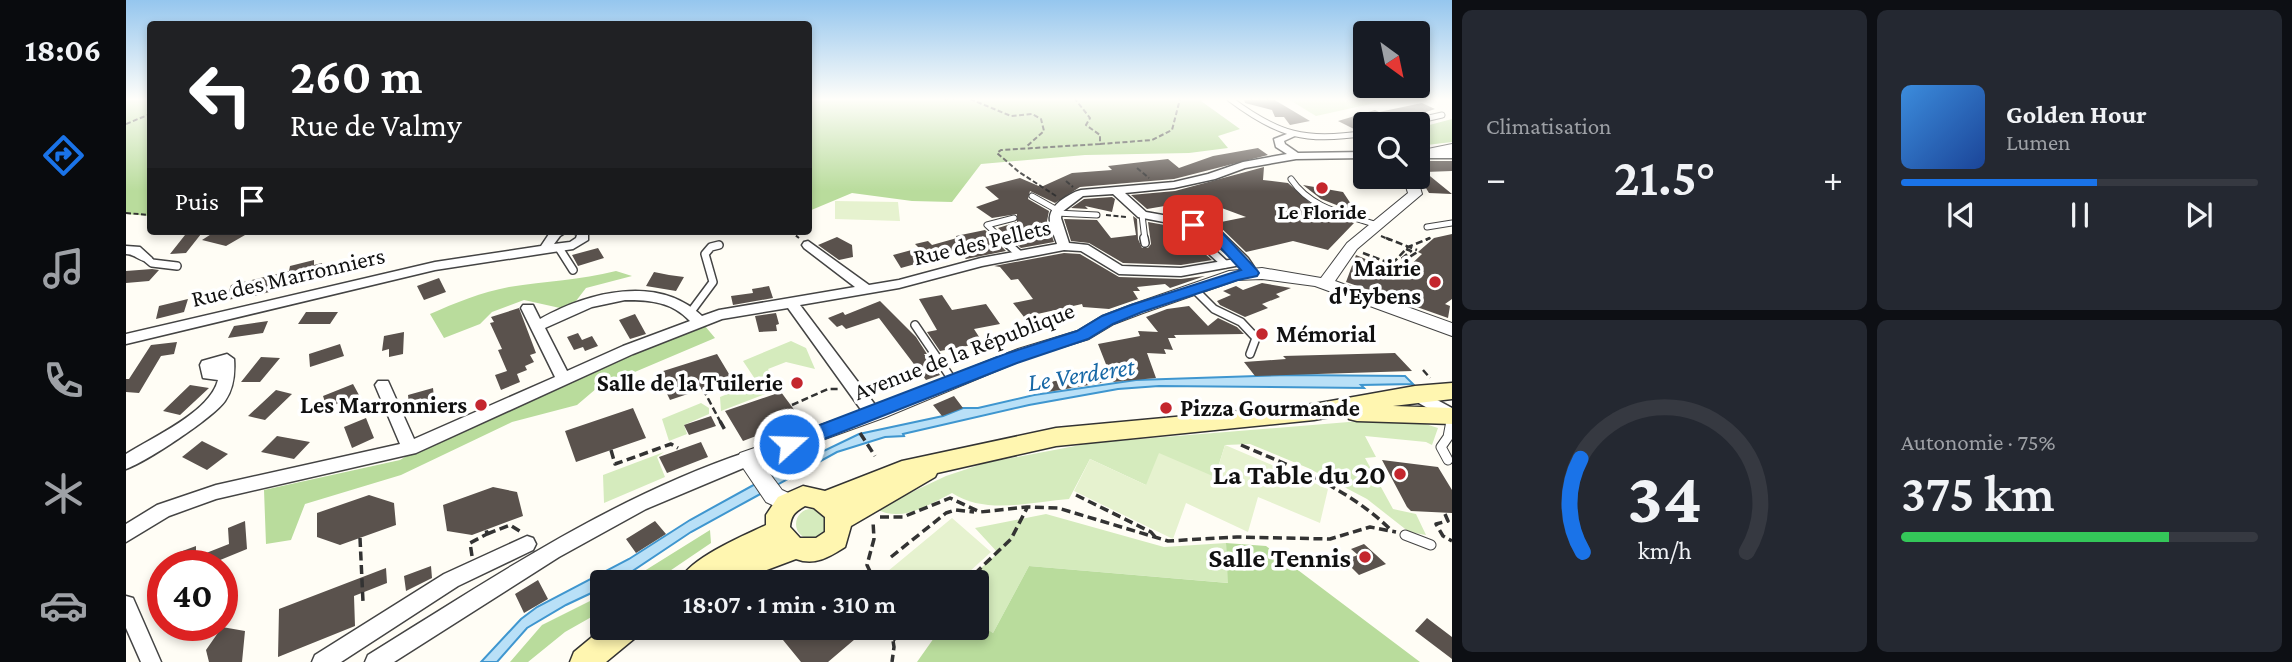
<!DOCTYPE html>
<html lang="fr">
<head>
<meta charset="utf-8">
<style>
  :root { --surface:#171b24; --page:#242831; --text:#f1f3f6; --muted:#9ea1a6; --line:#363941; --accent:#1a73e8 }
  body { margin:0; font-family:"Crimson Pro",serif; background:var(--page); color:var(--text); height:100vh; display:flex; flex-direction:column; font-size:26px; white-space:nowrap }
  * { box-sizing:border-box; margin:0 }
  p { font-size:23px; color:var(--muted) }
  .icon { flex:none; width:38px; height:38px; fill:none; stroke:currentColor; stroke-width:2; stroke-linecap:round; stroke-linejoin:round }
  .map { position:relative; flex:1; overflow:hidden }
  .sheet { display:flex; flex-direction:column; gap:10px; padding:10px; background:#0d0f14; width:840px }
  .sheet>* { flex:none }
  .top-card { position:absolute; left:21px; top:21px; width:665px; height:214px; border-radius:7px; box-shadow:0 4px 10px #0003; background:#202124; color:#fff; overflow:hidden }
  .needle { width:46px; rotate:147deg }
  .controls { position:absolute; left:1227px; top:21px; display:grid; gap:14px }
  .controls a { display:grid; place-items:center; width:77px; height:77px; border-radius:7px; background:var(--surface); box-shadow:0 4px 10px #0003; font-size:35px }
  .speed { position:absolute; left:21px; top:550px; display:flex; gap:14px; font-size:35px; font-weight:700; text-align:center }
  .speed>* { display:grid; place-content:center; width:91px; height:91px; border-radius:50%; background:var(--surface); box-shadow:0 4px 10px #0003; line-height:1 }
  .speed .limit { border:10px solid #d22; background:#fff; color:#111 }
  .pin { position:absolute; display:grid; place-items:center; width:60px; height:60px; color:#fff; margin:-30px; border-radius:14px; box-shadow:0 4px 10px #0006 }
  .me { position:absolute; width:77px; margin:-38px; rotate:70deg; stroke-linejoin:round; filter:drop-shadow(0 0 5px #0008) }
  .turn { display:flex; align-items:center; gap:24px; height:147px; padding:0 28px; font-size:32px }
  .turn .icon { width:91px; height:91px; stroke-width:2.5 }
  .turn b { display:block; font-size:49px; line-height:60px }
  .then { display:flex; align-items:center; height:66px; padding:0 28px; background:#0003; gap:14px; font-size:26px }
  .big { font-size:52px; font-weight:600; line-height:1.1 }
  .sheet .card { flex:1; display:flex; flex-direction:column; justify-content:center; gap:10px; min-width:0; padding:0 24px; border-radius:10px; background:var(--page) }
  .sheet .dial { align-items:center; gap:0 }
  .dial svg { height:182px; overflow:visible; fill:none; stroke:var(--line); stroke-width:7; stroke-linecap:round; text-anchor:middle }
  .dial text { fill:var(--text); stroke:none }
  .song { display:flex; align-items:center; gap:21px }
  .cover { width:84px; height:84px; border-radius:10px; background:linear-gradient(135deg,hsl(210 70% 55%),hsl(220 70% 35%)) }
  .played { height:7px; border-radius:4px; background:linear-gradient(90deg,var(--accent) 55%,var(--line) 55%) }
  .keys { display:flex; justify-content:space-around; direction:ltr }
  .heat { display:flex; justify-content:space-between; align-items:center; font-size:38px; direction:ltr }
  .charge { height:10px; border-radius:5px; background:linear-gradient(90deg,#34c759 75%,var(--line) 0) }
  .sheet .tiles { flex:1; display:grid; gap:10px; grid-template-columns:repeat(2,1fr) }
  .trip { position:absolute; left:464px; top:570px; width:399px; height:70px; border-radius:7px; background:var(--surface); box-shadow:0 4px 10px #0003; font-weight:600; line-height:70px; text-align:center }
  main { display:flex; flex:1; min-height:0 }
  .dock { display:flex; flex-direction:column; width:126px; justify-content:space-around; align-items:center; background:#090b0e; color:var(--muted) }
  .dock .icon { width:49px; height:49px }
  .dock .selected { color:var(--accent) }
  .dock b { font-size:32px; color:var(--text) }
  .map>svg:first-child { display:block }
  .green { fill:#d5ebbd }
  .forest { fill:#b9dc9c }
  .pitch { fill:#e6f2cf }
  .water { fill:#b9e0f7; stroke:#3f96cf; stroke-width:2 }
  .building { fill:#5a524d }
  .lines { fill:none; stroke-linecap:round; stroke-linejoin:round }
  .service-far2-casing { stroke:#444; stroke-width:7 }
  .service-far1-casing { stroke:#444; stroke-width:10 }
  .service-casing { stroke:#444; stroke-width:11 }
  .minor-casing { stroke:#444; stroke-width:3 }
  .tertiary-casing { stroke:#444; stroke-width:2 }
  .secondary-casing { stroke:#333; stroke-width:3 }
  .path-far2 { stroke:#333; stroke-width:2; stroke-dasharray:5 2.5; stroke-linecap:butt }
  .path-far1 { stroke:#333; stroke-width:2.5; stroke-dasharray:7 3.5; stroke-linecap:butt }
  .path { stroke:#333; stroke-width:3.5; stroke-dasharray:9 4.5; stroke-linecap:butt }
  .service-far2 { stroke:#fff; stroke-width:5 }
  .service-far1 { stroke:#fff; stroke-width:7 }
  .service { stroke:#fff; stroke-width:9 }
  .minor { fill:#fff; fill-rule:evenodd }
  .tertiary { fill:#fff; fill-rule:evenodd }
  .secondary { fill:#fff6b0; fill-rule:evenodd }
  .route { fill:#1a73e8; stroke:#114b97; stroke-width:2 }
  .poi-dot { fill:#c4262e; stroke:#fff; stroke-width:2.5 }
  .labels { text-anchor:middle; stroke-width:7; stroke-linejoin:round; paint-order:stroke }
  .far-poi-label { font-size:21px; font-weight:bold; fill:#111; stroke:#fff }
  .street-label { font-size:24px; fill:#111; stroke:#fff }
  .poi-label { font-size:24px; font-weight:bold; fill:#111; stroke:#fff; text-anchor:end }
  .water-label { font-size:26px; font-style:italic; fill:#1768a6; stroke:#fff }
  .near-poi-label { font-size:28px; font-weight:bold; fill:#111; stroke:#fff; text-anchor:end }
</style>
</head>
<body>
<main>
<nav class="dock">
<b>18:06</b>
<svg class="icon selected" aria-label="directions" viewBox="0 0 24 24"><path d="M12 3l9 9-9 9-9-9zM9 14v-3h6M13 9l2 2-2 2"/></svg>
<svg class="icon" aria-label="music" viewBox="0 0 24 24"><path d="M9 18V5l10-2v13"/><circle cx="6" cy="18" r="3"/><circle cx="16" cy="16" r="3"/></svg>
<svg class="icon" aria-label="phone" viewBox="0 0 24 24"><path d="M5 4h4l2 5-3 2q2 4 5 5l2-3 5 2v4C11 20 4 13 5 4z"/></svg>
<svg class="icon" aria-label="climate" viewBox="0 0 24 24"><path d="M12 3v18M4 7l16 10M4 17L20 7"/></svg>
<svg class="icon" aria-label="car" viewBox="0 0 24 24"><path d="M5 17H2v-5l4-1 3-4h7l3 4 3 1v5h-3M9 17h6M6 11h13"/><circle cx="7" cy="17" r="2"/><circle cx="17" cy="17" r="2"/></svg>
</nav>
<div class="map">
<svg width="1326" height="662" viewBox="0 0 1326 662">
  <rect width="100%" height="100%" fill="#fffdf5"/>
  <!-- green -->
  <path class="green" d="M1162 99H1267L1190 116Z
    M665 341 680 348 689 369 660 362 642 369 650 383 647 391 595 411 594 397 631 382 617 361Z
    M575 403 583 408V414L558 425 561 434 543 441 536 419Z
    M1247 420 1293 422 1312 428 1306 445 1300 442 1239 436 1250 457 1239 458 1267 509 1290 514 1300 535 1283 532 1241 499 1182 468 1124 444 1099 445 1089 477 1020 485 964 459 943 499C904 502 860 515 826 493 802 505 776 523 750 509L820 476 859 463 965 443Z
    M538 452 531 457 539 477 478 503 477 475Z
    M670 524a15 15 0 1 1 30 0a15 15 0 1 1-30 0Z
    M920 514 1038 547 1100 543 1103 583 903 566 867 633 851 622 850 583H838L872 553 849 528Z"/>
  <!-- forest -->
  <path class="forest" d="M0 99H24V216L0 214Z
    M683 99H1079L1075 101 1114 129 1092 136 1102 148 1063 153 959 155 855 164 826 202 786 201 726 193 683 211Z
    M1326 119V142L1292 146V128Z
    M490 271 506 276 460 288 443 310 398 300 366 312 354 324 318 338 304 314C329 303 356 292 383 287 420 281 454 280 490 271Z
    M579 326 589 338 471 388 451 405 386 422 275 475 179 504 165 540 140 544 138 490 274 460 300 444 500 355Z
    M584 530 585 543 526 583H499Z
    M1100 543 1140 546 1294 662H791L815 628H850L851 622 867 633 903 566 1102 583Z
    M476 595V611L439 632 402 662H384L416 625Z"/>
  <!-- pitch -->
  <path class="pitch" d="M709 201 772 202 774 221 709 219Z
    M1099 445 1202 489 1194 523 1132 497 1122 532 1060 503 1047 539 948 491 964 459 1020 485 1033 453 1089 477Z
    M826 518 865 552 831 583H763L756 576Z"/>
  <!-- water -->
  <path class="water" d="M1163 375 1279 376 1287 384 1235 385 1238 388 1033 386 992 389 903 405 777 434 778 436 759 437 711 452 565 532 493 580 476 583V588L440 605 401 628 371 662H355L395 619 411 607 503 559 564 520 633 482 733 434 817 416 837 408H852L908 395 1010 380Z"/>
  <!-- building -->
  <path class="building" d="M1118 99H1147L1184 121 1164 125 1158 117H1149L1146 110 1119 103Z
    M1296 103 1309 109 1291 115 1282 112V117L1275 119 1270 117 1265 123 1259 121 1248 123 1239 119 1236 128 1228 129 1212 121 1249 110 1253 112Z
    M1132 148 1142 155 1048 179 954 187 929 203 904 191 902 199 923 211 921 221 928 242 895 248 872 228 891 222V214L866 218 850 207 873 199 859 187 894 178 915 187 946 173 986 170 982 166 1042 159 1053 168 1087 156Z
    M1292 161H1326V171L1299 172 1326 194 1303 193 1292 175Z
    M1138 167 1137 180 1162 183 1190 208 1228 223 1202 250 1167 241 1120 252 1090 223 1120 217 1074 200 1021 209 1005 195 1049 191Z
    M1177 185 1217 192 1231 213 1195 199Z
    M986 197 989 199 986 212 959 206 962 209 945 208 958 199Z
    M1007 216 1011 219 1012 239 1016 248H1022L1025 244 1022 222 1078 232 1103 257 1076 235 1051 232 1046 235 1048 241 1071 247 1086 260 1055 265 997 263 963 243 945 241 938 219 971 220 985 238 1010 235Z
    M859 230 880 251 840 259 832 252 775 268 767 255 793 248 789 244 802 241 806 245 831 238 830 236Z
    M90 231H105L119 235 100 246 76 240Z
    M75 234 60 253 44 254 59 235Z
    M1326 234V299L1319 304 1324 306 1322 318 1220 282 1230 255 1275 274 1296 254 1292 252 1308 238Z
    M711 237 726 245 727 257 713 260 692 245Z
    M472 248 478 258 452 266 446 255Z
    M938 253 954 254 993 277 1055 279 1079 276 1044 288 1039 284 1011 287 1014 291H1007L1012 299 983 309 957 307 956 304 898 317 887 303 907 299 892 279 885 280 874 267 868 266Z
    M188 260V265L196 263 197 278 128 296 100 300 105 285 163 271 164 266Z
    M26 269 33 270 23 281 0 283V271Z
    M528 272 543 275 558 277 550 291 520 286Z
    M313 278 320 292 298 300 291 286Z
    M1136 283 1165 288 1150 294 1154 297 1136 304 1142 308 1119 317 1094 305 1091 301 1105 295 1097 291 1110 286 1117 290Z
    M643 286 647 298 607 305 605 296 627 293 626 289Z
    M816 295 826 310 860 304 874 324 848 329 857 343 814 351 801 332 811 330 793 299Z
    M62 299 58 312 30 319 33 306Z
    M754 301 790 337 801 354H798L814 375 800 380 753 318 720 329 716 325 711 327 702 318 717 312 719 315Z
    M1063 306 1082 326 1092 318 1111 327 1118 334 1048 335 1050 338H1042L1047 350 1038 349 1040 354 1021 353 1030 378 987 382 972 344 1014 336 1012 331 1032 332 1020 317 1041 309Z
    M393 308 410 353 404 355 408 362 399 366 401 370 391 374 394 382 375 390 369 375 381 371 372 350 376 349 364 323 368 322 365 317Z
    M180 312H212L204 324H172Z
    M650 313 653 324 650 325 651 331 633 332 629 316Z
    M509 314 520 334 504 339 493 320Z
    M142 321 137 333 102 338 108 326Z
    M278 332 277 354 263 357V349L256 351 258 336Z
    M452 333 456 340 466 336 472 346 459 351 457 347 448 350 441 337Z
    M51 342 48 354 35 356 13 393 0 392V379H3L25 345Z
    M214 344 218 356 184 367 183 354Z
    M1269 353 1286 371 1129 376 1118 362 1160 359 1157 356Z
    M591 354 606 379 544 400 531 373Z
    M135 357 154 358 134 382H115Z
    M974 371 981 382 922 392 920 383Z
    M227 384 233 395 201 408 197 396Z
    M64 385 83 388 54 415 37 411Z
    M307 388 309 407 284 414 282 395Z
    M150 390 166 394 139 420 122 416Z
    M655 392 675 419 617 441 599 411Z
    M828 396 837 408 816 416 807 405Z
    M507 408 520 438 450 462 439 431Z
    M585 416 590 426 563 435 558 425Z
    M240 418 248 438 226 448 218 427Z
    M151 436 184 442 168 459 135 452Z
    M76 441 102 454 81 470 56 457Z
    M575 442 582 457 541 473 533 457Z
    M1256 460 1312 467 1326 490V513L1285 511 1281 507Z
    M367 487 391 492 397 516 346 535 321 531 317 505Z
    M243 495 268 503 270 525 214 545 191 537V513Z
    M119 521 121 549 82 565H51V553L70 546V557L103 544 102 528Z
    M529 521 540 534 510 553 500 539Z
    M1238 544 1260 564 1233 575 1218 560 1232 555 1225 549Z
    M305 566 306 578 280 591 278 576Z
    M260 568 261 583 228 596 229 626 152 657 153 609Z
    M412 580 422 599 398 613 389 594Z
    M1301 618 1326 637V659L1289 631Z
    M96 627 119 631 116 662H83L80 650Z
    M673 628H742L702 662H675L657 640Z"/>
  <g class="lines">
    <!-- service-far2 casing -->
    <g class="service-far2-casing">
      <path id="service-far2" d="M1104 99C1152 135 1180 143 1239 133
        M1277 124 1316 115
        M1165 179C1185 209 1219 214 1251 225
        M906 196 931 210
        M930 213 971 215
        M1016 215 1019 240
        M1301 227 1326 223
        M1051 237 1066 240
        M877 240 861 225 888 218"/>
    </g>
    <!-- service-far1 casing -->
    <g class="service-far1-casing">
      <path id="service-far1" d="M875 238 893 254
        M1018 238 1019 243
        M1056 238 1074 241 1099 264
        M433 248 447 270
        M20 258 26 263 51 266
        M1069 290 1088 309 1115 322 1130 338 1124 354
        M564 313 587 282 579 254 585 247 593 245
        M789 325 827 381
        M1325 423 1326 418"/>
    </g>
    <!-- service casing -->
    <g class="service-casing">
      <path id="service" d="M1322 460 1315 447 1322 437 1325 421
        M1279 535 1305 545"/>
    </g>
    <!-- minor casing -->
    <g class="minor-casing">
      <path id="minor" d="M1166 132 1171 135 1158 141 1159 144 1172 153 1239 152V158L1170 159 1119 168 1089 179 1048 188 999 193 1020 212 1087 224 1122 258 1132 273 1131 276H1121L1115 265 1055 276 993 274 955 251 938 250 856 266 773 288 674 305 753 410 755 414 753 418 747 420 741 418 662 308 596 319 507 354 290 453 90 499 43 516 0 542V524L31 505 90 485 274 444 249 385 252 381H262L288 439 429 377 395 308 397 305H407L414 319C462 292 532 274 576 316L593 310 729 287 678 248 676 245 678 242 682 241 743 285 773 280 855 258 931 244C925 225 917 216 934 201 941 196 947 192 955 190L1048 182 1082 174 1117 162 1161 154 1150 147 1148 139ZM987 194 1012 217 1079 230 1109 259 1055 268 996 266 962 245 943 243 935 218 936 212 957 196ZM499 300C525 300 546 302 564 321L497 346 441 371 419 328 466 307Z
        M1292 152H1326V158H1292Z
        M425 231H442L434 236 428 244 444 242 450 238 451 235 444 231H462V240L447 249 309 270 0 344V334L309 262 415 246Z
        M0 246 14 247 26 258 24 261C14 263 10 254 0 254Z
        M101 354 108 359C109 373 108 388 99 401 87 418 20 462 0 469V454C27 437 84 412 92 380L77 378 74 365 76 361Z
        M1289 388 1326 408V422L1284 398 1281 394 1284 390Z
        M621 452 627 454 629 459 627 464 520 509 433 557 268 662H239L242 655C363 580 484 498 621 452Z
        M401 536 407 538 410 544 407 550 332 586 215 662H186L189 655 318 574Z
        M0 596 7 598 35 662H15L0 628Z"/>
    </g>
    <!-- tertiary casing -->
    <g class="tertiary-casing">
      <path id="tertiary" d="M1326 144V152L1292 159V151Z
        M1277 177H1291L1296 194 1231 249 1209 281 1326 323V336L1189 286 1136 279 1111 280 1017 313 988 324 963 339 904 357 760 417 635 462 656 490 669 496 672 503 669 510 661 512 640 502 611 459 614 453 746 407 892 349 951 331 976 316 1005 305 1103 271 1136 268 1195 278 1221 243 1282 193Z"/>
    </g>
    <!-- secondary casing -->
    <g class="secondary-casing">
      <path id="secondary" d="M1326 383V399L1267 406 1326 408V424L1231 421 1223 419 1221 414 1188 420 930 446 811 473 809 477 725 526 719 547C703 557 689 566 670 559L609 582 552 583C563 558 615 537 640 525V515L652 497 677 486 699 491 776 461 930 428 1188 404 1289 386ZM679 506 688 508 699 517V532L690 538H674L664 527C665 515 669 512 679 506Z
        M477 628H513L509 638 480 662H444L448 652Z"/>
    </g>
    <!-- path-far2 -->
    <path class="path-far2" d="M817 99H829
      M844 99 885 116 906 114 915 119 918 131 901 146
      M0 124 24 114
      M974 144 1026 140 1046 130 1054 99
      M1011 168 1023 178
      M940 181 947 187
      M930 196 893 172 871 153 875 150 974 144V135L960 125 964 118 949 99
      M0 213 24 215
      M980 215 1001 217
      M664 231 673 238
      M1255 236 1264 240
      M1300 240 1306 237"/>
    <!-- path-far1 -->
    <path class="path-far1" d="M1260 238 1291 250
      M1280 249 1285 251 1274 260 1277 261 1293 251
      M1237 253 1266 264 1282 247 1304 238
      M1297 370 1304 378
      M577 389 595 423
      M666 405 702 389H712"/>
    <!-- path -->
    <path class="path" d="M594 421 599 430
      M734 433 749 456
      M1115 445C1169 468 1222 488 1265 530
      M485 450 489 464 545 444 552 448
      M950 495 1025 532 1030 538
      M1319 514 1322 521 1310 524 1317 536 1326 541
      M754 517H777L824 498 854 512 901 507 932 508 1042 541 1111 537 1204 539 1244 527 1270 532
      M361 534 384 525 395 532
      M234 538 237 602
      M346 556 344 543 361 534 360 529
      M765 557 820 513 829 510 848 512
      M653 574 663 583
      M716 583H723
      M744 583 748 580 741 565 748 539 747 521
      M839 583 885 539 901 508
      M765 628 768 647 766 662
      M767 640 785 628"/>
    <!-- service-far2 -->
    <use href="#service-far2" class="service-far2"/>
    <!-- service-far1 -->
    <use href="#service-far1" class="service-far1"/>
    <!-- service -->
    <use href="#service" class="service"/>
    <!-- minor -->
    <use href="#minor" class="minor"/>
    <!-- tertiary -->
    <use href="#tertiary" class="tertiary"/>
    <!-- secondary -->
    <use href="#secondary" class="secondary"/>
  </g>
  <!-- sky -->
  <linearGradient id="sky" x2="0" y2="1"><stop stop-color="#95c6ee"/><stop offset="0.52" stop-color="#fffefa"/><stop offset="1" stop-color="#fffefa" stop-opacity="0"/></linearGradient>
  <rect width="1326" height="191" fill="url(#sky)"/>
  <!-- route -->
  <path class="route" d="M1067 221 1088 224 1131 270 1133 273 1131 276 1112 280 1016 312 987 324 962 339 891 363 670 450 663 452 657 450 654 444 657 439 879 354 951 331 976 316 1005 305 1115 270 1079 231 1063 228V222Z"/>
  <!-- markers -->
  <g class="poi-dot">
    <circle cx="1196" cy="188" r="7"/>
    <circle cx="1309" cy="282" r="7"/>
    <circle cx="1136" cy="334" r="7"/>
    <circle cx="671" cy="383" r="7"/>
    <circle cx="355" cy="405" r="7"/>
    <circle cx="1040" cy="408" r="7"/>
    <circle cx="1274" cy="474" r="7"/>
    <circle cx="1239" cy="557" r="7"/>
  </g>
  <g class="labels">
    <!-- far-poi labels -->
    <g class="far-poi-label">
      <text x="1196" y="219">Le Floride</text>
    </g>
    <!-- street labels -->
    <g class="street-label">
      <text transform="translate(856 242) rotate(-13)" y="8">Rue des Pellets</text>
      <text transform="translate(162 277) rotate(-13)" y="8">Rue des Marronniers</text>
      <text transform="translate(838 351) rotate(-21)" y="8">Avenue de la République</text>
    </g>
    <!-- poi labels -->
    <g class="poi-label">
      <text x="1295" y="276">Mairie<tspan x="1295" dy="28">d'Eybens</tspan></text>
      <text x="1150" y="342" text-anchor="start">Mémorial</text>
      <text x="657" y="391">Salle de la Tuilerie</text>
      <text x="341" y="413">Les Marronniers</text>
      <text x="1054" y="416" text-anchor="start">Pizza Gourmande</text>
    </g>
    <!-- water labels -->
    <g class="water-label">
      <text transform="translate(955 374) rotate(-9)" y="9">Le Verderet</text>
    </g>
    <!-- near-poi labels -->
    <g class="near-poi-label">
      <text x="1260" y="484">La Table du 20</text>
      <text x="1225" y="567">Salle Tennis</text>
    </g>
  </g>
</svg>
<div class="controls">
<a><svg class="needle" viewBox="-14 -14 28 28"><path d="M0-13l5 13h-10z" fill="#e53935"/><path d="M0 13l5-13h-10z" fill="#9ea1a6"/></svg></a>
<a><svg class="icon" aria-label="search" viewBox="0 0 24 24"><circle cx="10" cy="10" r="6"/><path d="M15 15l6 6"/></svg></a>
</div>
<div class="speed"><div class="limit">40</div></div>
<div class="pin" style="left:1067px;top:225px;background:#d93025"><svg class="icon" aria-label="arrive" viewBox="0 0 24 24"><path d="M6 21V4h12l-3 4 3 4H6"/></svg></div>
<svg class="me" style="left:663px;top:444px" viewBox="-20 -20 40 40"><circle r="17" fill="#1a73e8" stroke="#fff" stroke-width="3"/><path d="M0-11L8 9 0 5-8 9z" fill="#fff"/></svg>
<div class="trip">18:07 · 1 min · 310 m</div>
<div class="top-card">
<div class="turn"><svg class="icon" aria-label="left" viewBox="0 0 24 24"><path d="M17 20v-9H6M10 6l-5 5 5 5"/></svg><div><b>260 m</b>Rue de Valmy</div></div>
<div class="then">Puis<svg class="icon" aria-label="arrive" viewBox="0 0 24 24"><path d="M6 21V4h12l-3 4 3 4H6"/></svg></div>
</div>
</div>
<section class="sheet">
<div class="tiles">
<div class="card"><p>Climatisation</p>
<div class="heat"><a>−</a><b class="big">21.5°</b><a>+</a></div>
</div>
<div class="card">
<div class="song"><i class="cover"></i><div><b>Golden Hour</b><p>Lumen</p></div></div>
<div class="played"></div>
<div class="keys"><svg class="icon" aria-label="previous" viewBox="0 0 24 24"><path d="M18 5L8 12l10 7zM5 5v14"/></svg><svg class="icon" aria-label="pause" viewBox="0 0 24 24"><path d="M8 5v14M16 5v14"/></svg><svg class="icon" aria-label="next" viewBox="0 0 24 24"><path d="M6 5l10 7-10 7zM19 5v14"/></svg></div>
</div>
<div class="card dial"><svg viewBox="0 0 100 80">
<path d="M14 69A42 42 0 1 1 86 69"/>
<path d="M14 69A42 42 0 0 1 13 28" stroke="#1a73e8"/>
<text x="50" y="56" font-size="32" font-weight="700">34</text>
<text x="50" y="72" font-size="11">km/h</text>
</svg></div>
<div class="card"><p>Autonomie · 75%</p><b class="big">375 km</b><div class="charge"></div></div>
</div>
</section>
</main>
</body>
</html>
